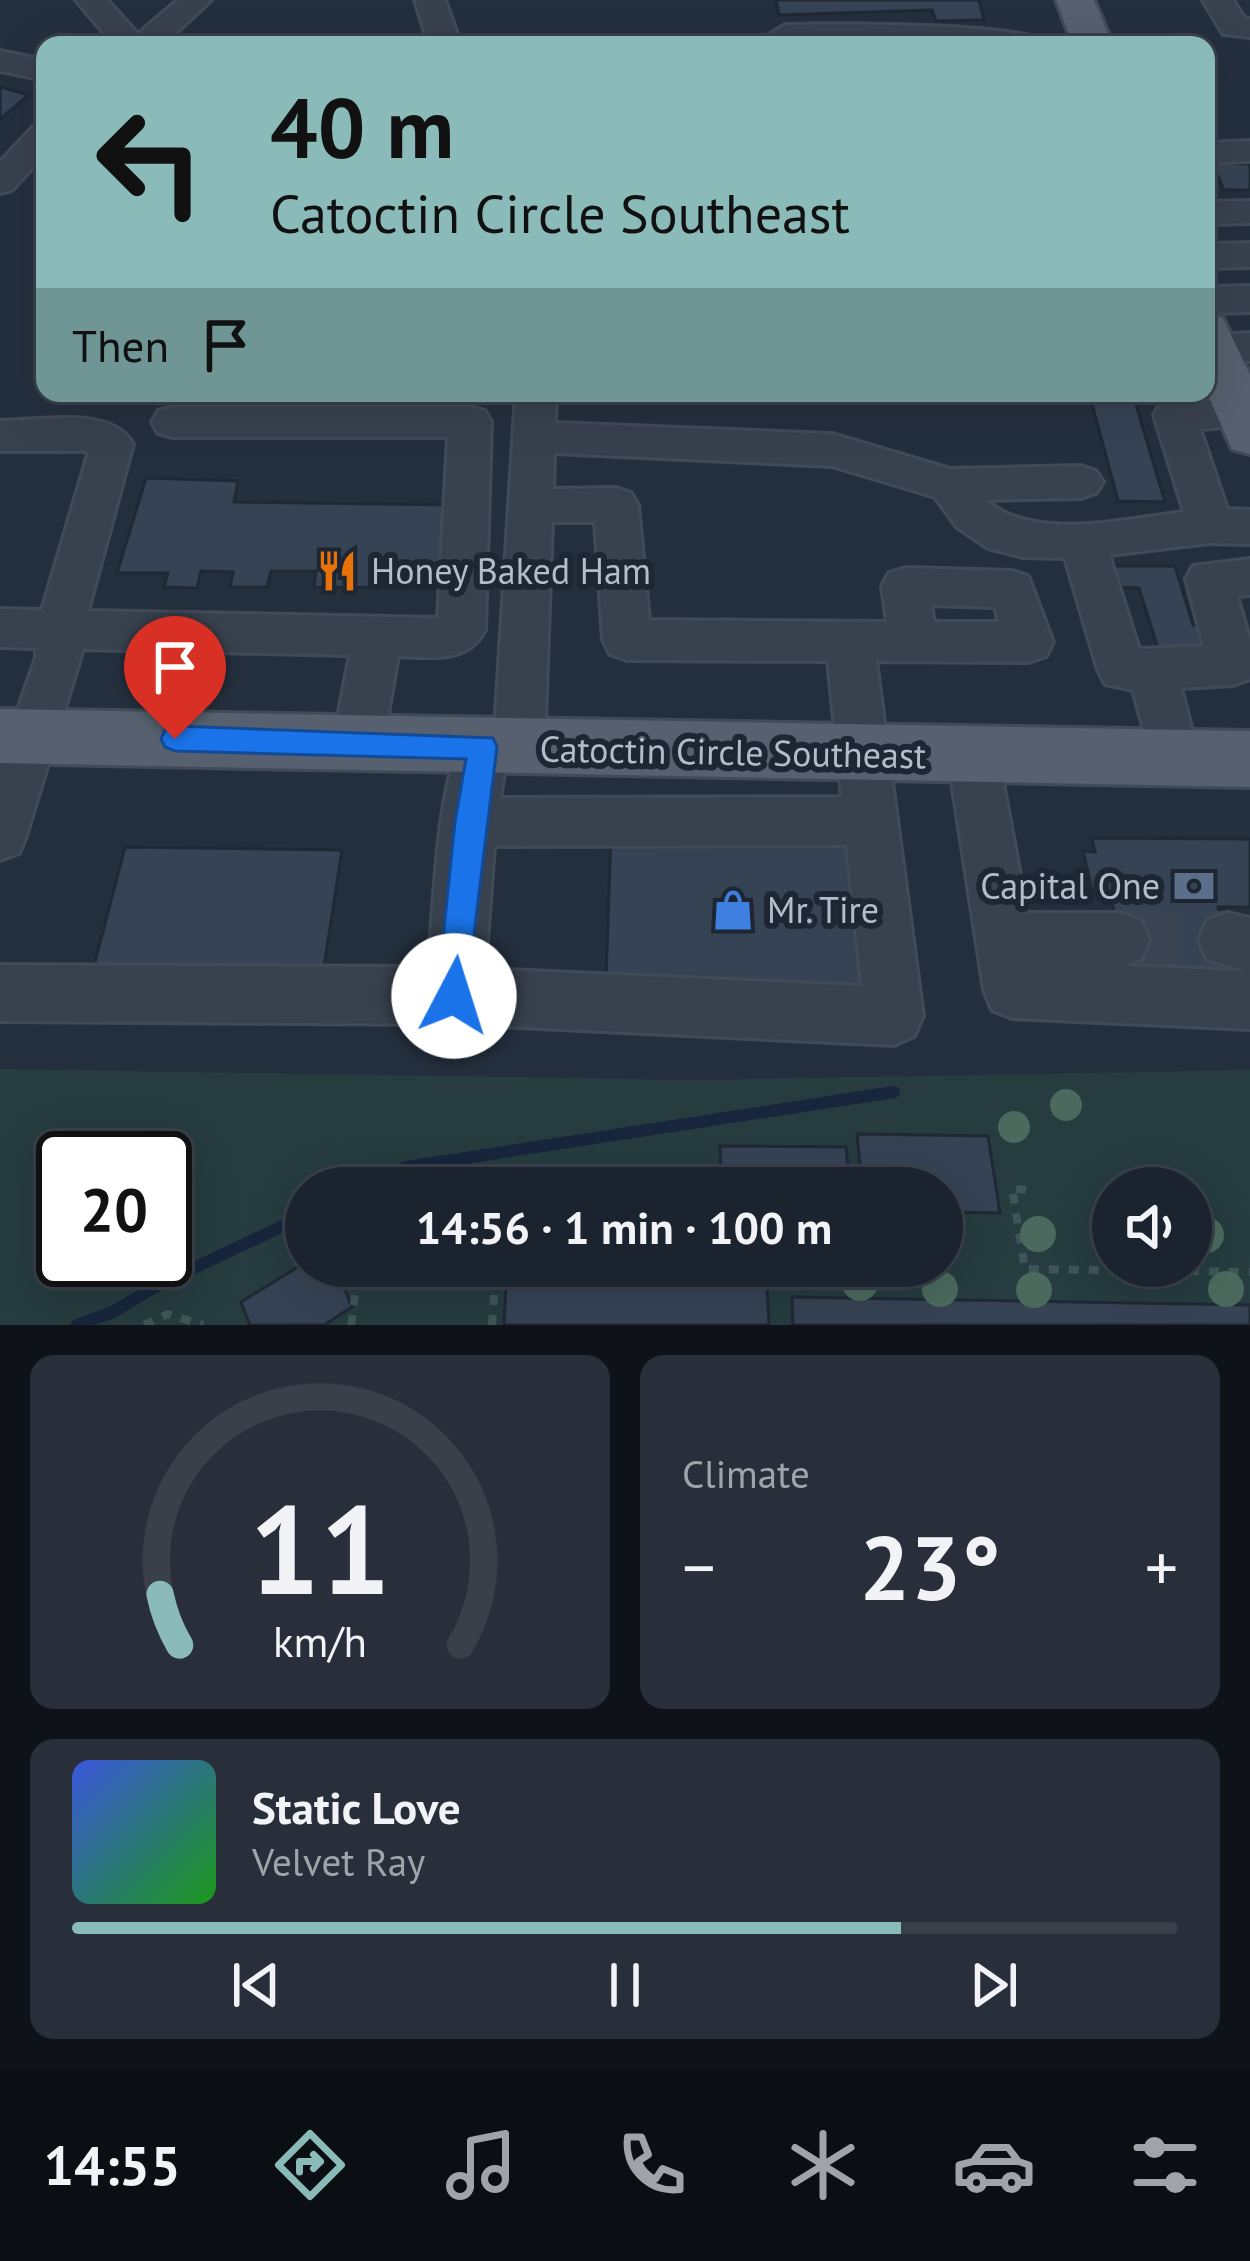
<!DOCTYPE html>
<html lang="en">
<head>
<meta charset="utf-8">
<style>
  :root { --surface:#1b232e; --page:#282f3a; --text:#f1f3f6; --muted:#a0a4aa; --line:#39404a; --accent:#8bbbb9 }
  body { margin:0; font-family:"PT Sans",sans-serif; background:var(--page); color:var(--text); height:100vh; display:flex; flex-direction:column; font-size:45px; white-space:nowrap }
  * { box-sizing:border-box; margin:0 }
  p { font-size:39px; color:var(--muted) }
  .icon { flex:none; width:66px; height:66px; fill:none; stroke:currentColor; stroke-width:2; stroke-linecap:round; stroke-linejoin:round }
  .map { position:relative; height:1325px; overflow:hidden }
  .side { display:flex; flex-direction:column; gap:30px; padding:30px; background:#0f1319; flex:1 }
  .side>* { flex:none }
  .guide { position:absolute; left:36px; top:36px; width:1179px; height:366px; border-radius:24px; box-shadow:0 12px 48px #0002,0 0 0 3px var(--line); background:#8bbbb9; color:#111; overflow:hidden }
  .tools { position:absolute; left:1092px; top:1167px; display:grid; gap:24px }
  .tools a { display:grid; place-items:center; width:120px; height:120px; border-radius:50%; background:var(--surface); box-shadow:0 12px 48px #0002,0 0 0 3px var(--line); font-size:60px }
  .speed { position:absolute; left:36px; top:1131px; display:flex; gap:24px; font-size:60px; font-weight:700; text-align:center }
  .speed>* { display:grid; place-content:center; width:156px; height:156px; border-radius:50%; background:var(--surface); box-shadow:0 12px 48px #0002,0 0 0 3px var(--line); line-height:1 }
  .speed .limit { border:6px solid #111; border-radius:18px; background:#fff; color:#111 }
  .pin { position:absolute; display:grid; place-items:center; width:102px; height:102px; color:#fff; margin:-123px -51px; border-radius:50% 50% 50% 0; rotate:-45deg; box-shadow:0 0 12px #0007 }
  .pin .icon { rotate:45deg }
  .me { position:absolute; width:132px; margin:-66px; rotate:5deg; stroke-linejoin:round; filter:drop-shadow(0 0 9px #0008) }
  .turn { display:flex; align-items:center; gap:42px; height:252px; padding:0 36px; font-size:54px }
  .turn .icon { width:156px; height:156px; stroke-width:2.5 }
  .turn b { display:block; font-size:84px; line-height:102px }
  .then { display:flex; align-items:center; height:114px; padding:0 36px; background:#0003; gap:24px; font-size:45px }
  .big { font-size:90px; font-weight:700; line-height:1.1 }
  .side .widget { flex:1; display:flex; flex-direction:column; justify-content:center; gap:18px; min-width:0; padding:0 42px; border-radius:24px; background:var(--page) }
  .side .dial { align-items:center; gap:0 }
  .dial svg { height:312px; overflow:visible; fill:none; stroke:var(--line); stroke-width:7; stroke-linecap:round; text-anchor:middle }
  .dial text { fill:var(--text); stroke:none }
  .song { display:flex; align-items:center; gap:36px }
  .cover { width:144px; height:144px; border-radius:18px; background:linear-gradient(135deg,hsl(230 70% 55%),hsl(120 70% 35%)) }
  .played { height:12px; border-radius:6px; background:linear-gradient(90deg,var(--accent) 75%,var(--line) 75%) }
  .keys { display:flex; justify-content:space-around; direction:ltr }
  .heat { display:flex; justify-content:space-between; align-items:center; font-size:66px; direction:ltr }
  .side .tiles { flex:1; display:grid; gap:30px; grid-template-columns:1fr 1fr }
  .widget:last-child { grid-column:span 2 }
  .trip { position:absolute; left:285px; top:1167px; width:678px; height:120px; border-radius:60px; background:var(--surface); box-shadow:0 12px 48px #0002,0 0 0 3px var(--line); font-weight:700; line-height:120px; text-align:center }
  .tabs { display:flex; height:192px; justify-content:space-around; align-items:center; background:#0b0e12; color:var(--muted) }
  .tabs .icon { width:84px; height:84px }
  .tabs .active { color:var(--accent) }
  .tabs b { font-size:54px; color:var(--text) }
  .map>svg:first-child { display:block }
  .green { fill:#263c3f; fill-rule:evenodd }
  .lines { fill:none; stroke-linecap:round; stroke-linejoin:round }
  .stream { stroke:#17263c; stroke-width:12 }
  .building { fill:#364354; stroke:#1f2835; stroke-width:3 }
  .minor-tunnel { stroke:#3a4453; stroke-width:58; stroke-dasharray:58 28; stroke-linecap:butt }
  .minor-casing { stroke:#414a57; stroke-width:6 }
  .major-casing { stroke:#414a57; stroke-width:6 }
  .path { stroke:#3f5557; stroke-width:8; stroke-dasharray:10 10; stroke-linecap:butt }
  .minor { fill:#38414e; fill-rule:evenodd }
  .major { fill:#56606e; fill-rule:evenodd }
  .tree { fill:#4b6a5d }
  .route { fill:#1a73e8; stroke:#114b97; stroke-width:3 }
  .labels { text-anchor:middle; stroke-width:12; stroke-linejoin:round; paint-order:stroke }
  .poi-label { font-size:36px; fill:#b4bcc9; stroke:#1d2633; text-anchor:start }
  .street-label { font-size:36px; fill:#b4bcc9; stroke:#1d2633 }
</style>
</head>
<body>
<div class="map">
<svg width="1250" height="1325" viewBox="0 0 1250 1325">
  <rect width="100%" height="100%" fill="#242f3e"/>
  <!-- green -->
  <path class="green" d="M0 1069 695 1080 1250 1070V1325H0ZM63 1158H165V1260H63ZM306 1188H942V1266H306ZM1113 1188H1191V1266H1113Z"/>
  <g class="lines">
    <!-- stream -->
    <path class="stream" d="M363 1188 407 1167 894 1092
      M77 1325 113 1312 160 1284 306 1215"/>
  </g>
  <!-- building -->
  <path class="building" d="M776 0H979L984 20 936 21 932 10 779 15Z
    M0 87 29 95 0 119Z
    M1212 163 1250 164V190H1224Z
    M1091 400 1135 401 1165 502 1118 501Z
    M146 478 238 481 234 502 457 505 447 588 314 587 316 571H271L267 587H230L233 572 201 571 197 588 164 587 168 573H117Z
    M1111 566H1175L1193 625H1200L1211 655H1160L1139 588 1117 587Z
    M611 836 852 842 865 985 606 978Z
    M1092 838 1250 839V907H1218L1236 969H1128L1111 898 1094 899 1083 851 1095 852Z
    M125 847 342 850 322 980 91 977Z
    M857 1134 988 1136 1000 1213 942 1212V1188H862Z
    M720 1146 846 1147 850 1188H721Z
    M306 1262V1266H335L352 1307 324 1325H250L241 1302Z
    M507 1266H766L769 1325H504Z
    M792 1297 1250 1305V1325H793Z"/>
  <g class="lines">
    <!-- minor-tunnel -->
    <path class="minor-tunnel" d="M1121 940H1227"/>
    <!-- minor casing -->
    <g class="minor-casing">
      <path id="minor" d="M76 0H107L138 34 178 0H211L163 45H114Z
        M415 0H445L461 45H429Z
        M1203 0H1233L1244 18 1250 19V37L1223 34Z
        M785 25C826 24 1032 22 1052 45H771L770 34Z
        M0 51 45 60V80L0 71Z
        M45 124V154L12 190 0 193V162L33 127Z
        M1250 141V161L1206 163V143Z
        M1250 201V223L1206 224V202Z
        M1250 243V267L1206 268V244Z
        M1250 286V312L1206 313V287Z
        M1250 333V361L1206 360V336Z
        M516 393H556L555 423 832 434 950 469 1081 466 1096 471 1103 482 1096 493 1081 498 986 500C1031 542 1126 519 1184 512L1154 415 1160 404 1175 400 1250 401V425L1200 429 1227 509 1250 510V544L1210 543 1109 555 1139 649 1204 646 1186 579 1193 566 1250 559V595L1237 596 1250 641V679L1233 685 1181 688 1199 758 1192 774 1174 780 1156 774 1133 690 1105 684 1098 670 1065 558 1023 557 988 548 957 527 935 497 832 466 554 453 553 489 616 488 631 493 638 505 649 620 887 622 882 586 889 573 905 568 1012 571 1028 576 1053 642 1046 656 1029 662 876 661 923 1016 914 1036 894 1045 454 1024 0 1021V965L428 967C436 896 435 795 465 731L483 725 495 729ZM552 522H595L603 640 610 654 627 660 828 661 842 797 500 798 505 766 519 771 537 765 544 749ZM931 605 995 607 999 622H934ZM847 845 862 986 485 969 494 846Z
        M173 407H470L485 411 491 422 485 630C468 664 430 657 398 656L383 742 376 758 358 764 340 758 333 742 350 655 83 649 26 836 19 853 0 860V761L36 658V648L0 647V609L42 610 89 451H0V421C38 421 111 405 133 444L88 611 438 618 448 437H173L158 433 152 422 158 411Z
        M973 734 991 740 998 756 1027 913H1121L1141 921 1149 940 1141 959 1123 966 1247 971 1207 959 1199 940 1207 921 1227 913 1250 918V1029L1012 1018 992 1010 984 990 948 756 955 740Z"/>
    </g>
    <!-- major casing -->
    <g class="major-casing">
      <path id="major" d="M1056 0H1094L1113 45H1073Z
        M1206 313 1223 318 1250 375V454L1232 449 1206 391Z
        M0 709 1250 731V787L0 763Z"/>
    </g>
    <!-- path -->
    <path class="path" d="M1026 1190 1012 1188 1025 1269 1250 1272
      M144 1325 168 1314 203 1325
      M351 1325 359 1266
      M492 1325 496 1266"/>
    <!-- minor -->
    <use href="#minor" class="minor"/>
    <!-- major -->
    <use href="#major" class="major"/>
  </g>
  <!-- trees -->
  <g class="tree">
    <circle cx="1066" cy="1105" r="16"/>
    <circle cx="1014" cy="1127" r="16"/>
    <circle cx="1038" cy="1234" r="18"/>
    <circle cx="1206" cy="1235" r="18"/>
    <circle cx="860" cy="1283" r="18"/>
    <circle cx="940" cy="1289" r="18"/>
    <circle cx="1226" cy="1289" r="18"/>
    <circle cx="1034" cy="1290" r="18"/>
  </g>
  <!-- route -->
  <path class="route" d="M175 726 493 738 497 747 465 1007 454 1012 442 1007 437 996 455 822 466 759 175 751 165 747 161 739 165 730Z"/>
  <!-- icons -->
  <defs>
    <g id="restaurant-bare" transform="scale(3.24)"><path d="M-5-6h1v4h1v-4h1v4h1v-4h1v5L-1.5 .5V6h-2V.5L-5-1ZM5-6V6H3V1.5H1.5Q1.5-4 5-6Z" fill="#e8710a" stroke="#1d2633" stroke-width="2.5" paint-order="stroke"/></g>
    <g id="bank-bare" transform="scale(3.24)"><path d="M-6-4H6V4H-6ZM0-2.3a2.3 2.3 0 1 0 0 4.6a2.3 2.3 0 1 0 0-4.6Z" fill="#5c6f8a" stroke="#1d2633" stroke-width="2.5" paint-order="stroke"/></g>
    <g id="shop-bare" transform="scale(3.24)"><path d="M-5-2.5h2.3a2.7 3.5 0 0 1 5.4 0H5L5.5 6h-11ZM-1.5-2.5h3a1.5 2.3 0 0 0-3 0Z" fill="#3f7fe0" stroke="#1d2633" stroke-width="2.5" paint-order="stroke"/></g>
  </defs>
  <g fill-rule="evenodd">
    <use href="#restaurant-bare" x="337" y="571"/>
    <use href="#bank-bare" x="1194" y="886"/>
    <use href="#shop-bare" x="733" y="910"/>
  </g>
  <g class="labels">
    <!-- poi labels -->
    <g class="poi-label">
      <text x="371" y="584">Honey Baked Ham</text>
      <text x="1160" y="899" text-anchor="end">Capital One</text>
      <text x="767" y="923">Mr. Tire</text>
    </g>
    <!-- street labels -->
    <g class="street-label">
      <text transform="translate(733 752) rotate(1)" y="13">Catoctin Circle Southeast</text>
    </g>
  </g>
</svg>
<div class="tools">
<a><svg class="icon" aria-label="sound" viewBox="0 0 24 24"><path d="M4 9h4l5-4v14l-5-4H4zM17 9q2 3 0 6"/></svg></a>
</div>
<div class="speed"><div class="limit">20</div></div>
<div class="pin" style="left:175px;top:739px;background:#d93025"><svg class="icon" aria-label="arrive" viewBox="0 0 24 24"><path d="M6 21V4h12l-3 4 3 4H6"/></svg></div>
<svg class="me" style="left:454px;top:996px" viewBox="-20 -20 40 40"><circle r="19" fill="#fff"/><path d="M0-13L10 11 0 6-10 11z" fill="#1a73e8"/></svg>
<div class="trip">14:56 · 1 min · 100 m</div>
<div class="guide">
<div class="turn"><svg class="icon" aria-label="left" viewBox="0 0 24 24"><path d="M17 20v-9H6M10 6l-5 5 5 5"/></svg><div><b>40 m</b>Catoctin Circle Southeast</div></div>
<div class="then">Then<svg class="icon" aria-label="arrive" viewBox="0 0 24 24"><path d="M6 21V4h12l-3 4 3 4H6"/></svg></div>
</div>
</div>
<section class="side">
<div class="tiles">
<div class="widget dial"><svg viewBox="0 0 100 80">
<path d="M14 69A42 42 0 1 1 86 69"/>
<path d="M14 69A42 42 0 0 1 9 56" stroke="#8bbbb9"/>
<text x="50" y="56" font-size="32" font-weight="700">11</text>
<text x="50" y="72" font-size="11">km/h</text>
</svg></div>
<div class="widget"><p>Climate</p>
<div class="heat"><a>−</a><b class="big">23°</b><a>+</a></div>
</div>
<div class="widget">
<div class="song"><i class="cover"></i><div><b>Static Love</b><p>Velvet Ray</p></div></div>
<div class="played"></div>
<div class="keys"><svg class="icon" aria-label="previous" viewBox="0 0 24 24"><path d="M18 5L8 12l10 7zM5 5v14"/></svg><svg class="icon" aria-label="pause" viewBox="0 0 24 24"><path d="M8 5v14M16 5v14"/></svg><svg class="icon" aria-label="next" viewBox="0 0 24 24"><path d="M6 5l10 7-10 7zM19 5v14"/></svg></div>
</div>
</div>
</section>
<nav class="tabs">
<b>14:55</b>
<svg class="icon active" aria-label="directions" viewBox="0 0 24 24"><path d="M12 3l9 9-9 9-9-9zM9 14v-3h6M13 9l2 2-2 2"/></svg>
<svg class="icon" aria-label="music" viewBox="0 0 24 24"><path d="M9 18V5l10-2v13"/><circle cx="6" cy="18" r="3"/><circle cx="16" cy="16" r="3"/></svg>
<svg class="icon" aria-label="phone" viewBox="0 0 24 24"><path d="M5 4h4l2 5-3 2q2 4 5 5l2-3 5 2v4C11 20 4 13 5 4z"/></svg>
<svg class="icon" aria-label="climate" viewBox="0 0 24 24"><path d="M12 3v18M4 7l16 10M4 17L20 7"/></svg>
<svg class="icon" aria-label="car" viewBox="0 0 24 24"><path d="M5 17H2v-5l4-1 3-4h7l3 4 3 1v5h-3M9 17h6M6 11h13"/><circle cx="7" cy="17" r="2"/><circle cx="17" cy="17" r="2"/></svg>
<svg class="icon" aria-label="filters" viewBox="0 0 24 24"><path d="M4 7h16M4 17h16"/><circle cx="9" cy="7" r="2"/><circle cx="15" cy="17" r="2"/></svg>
</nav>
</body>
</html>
